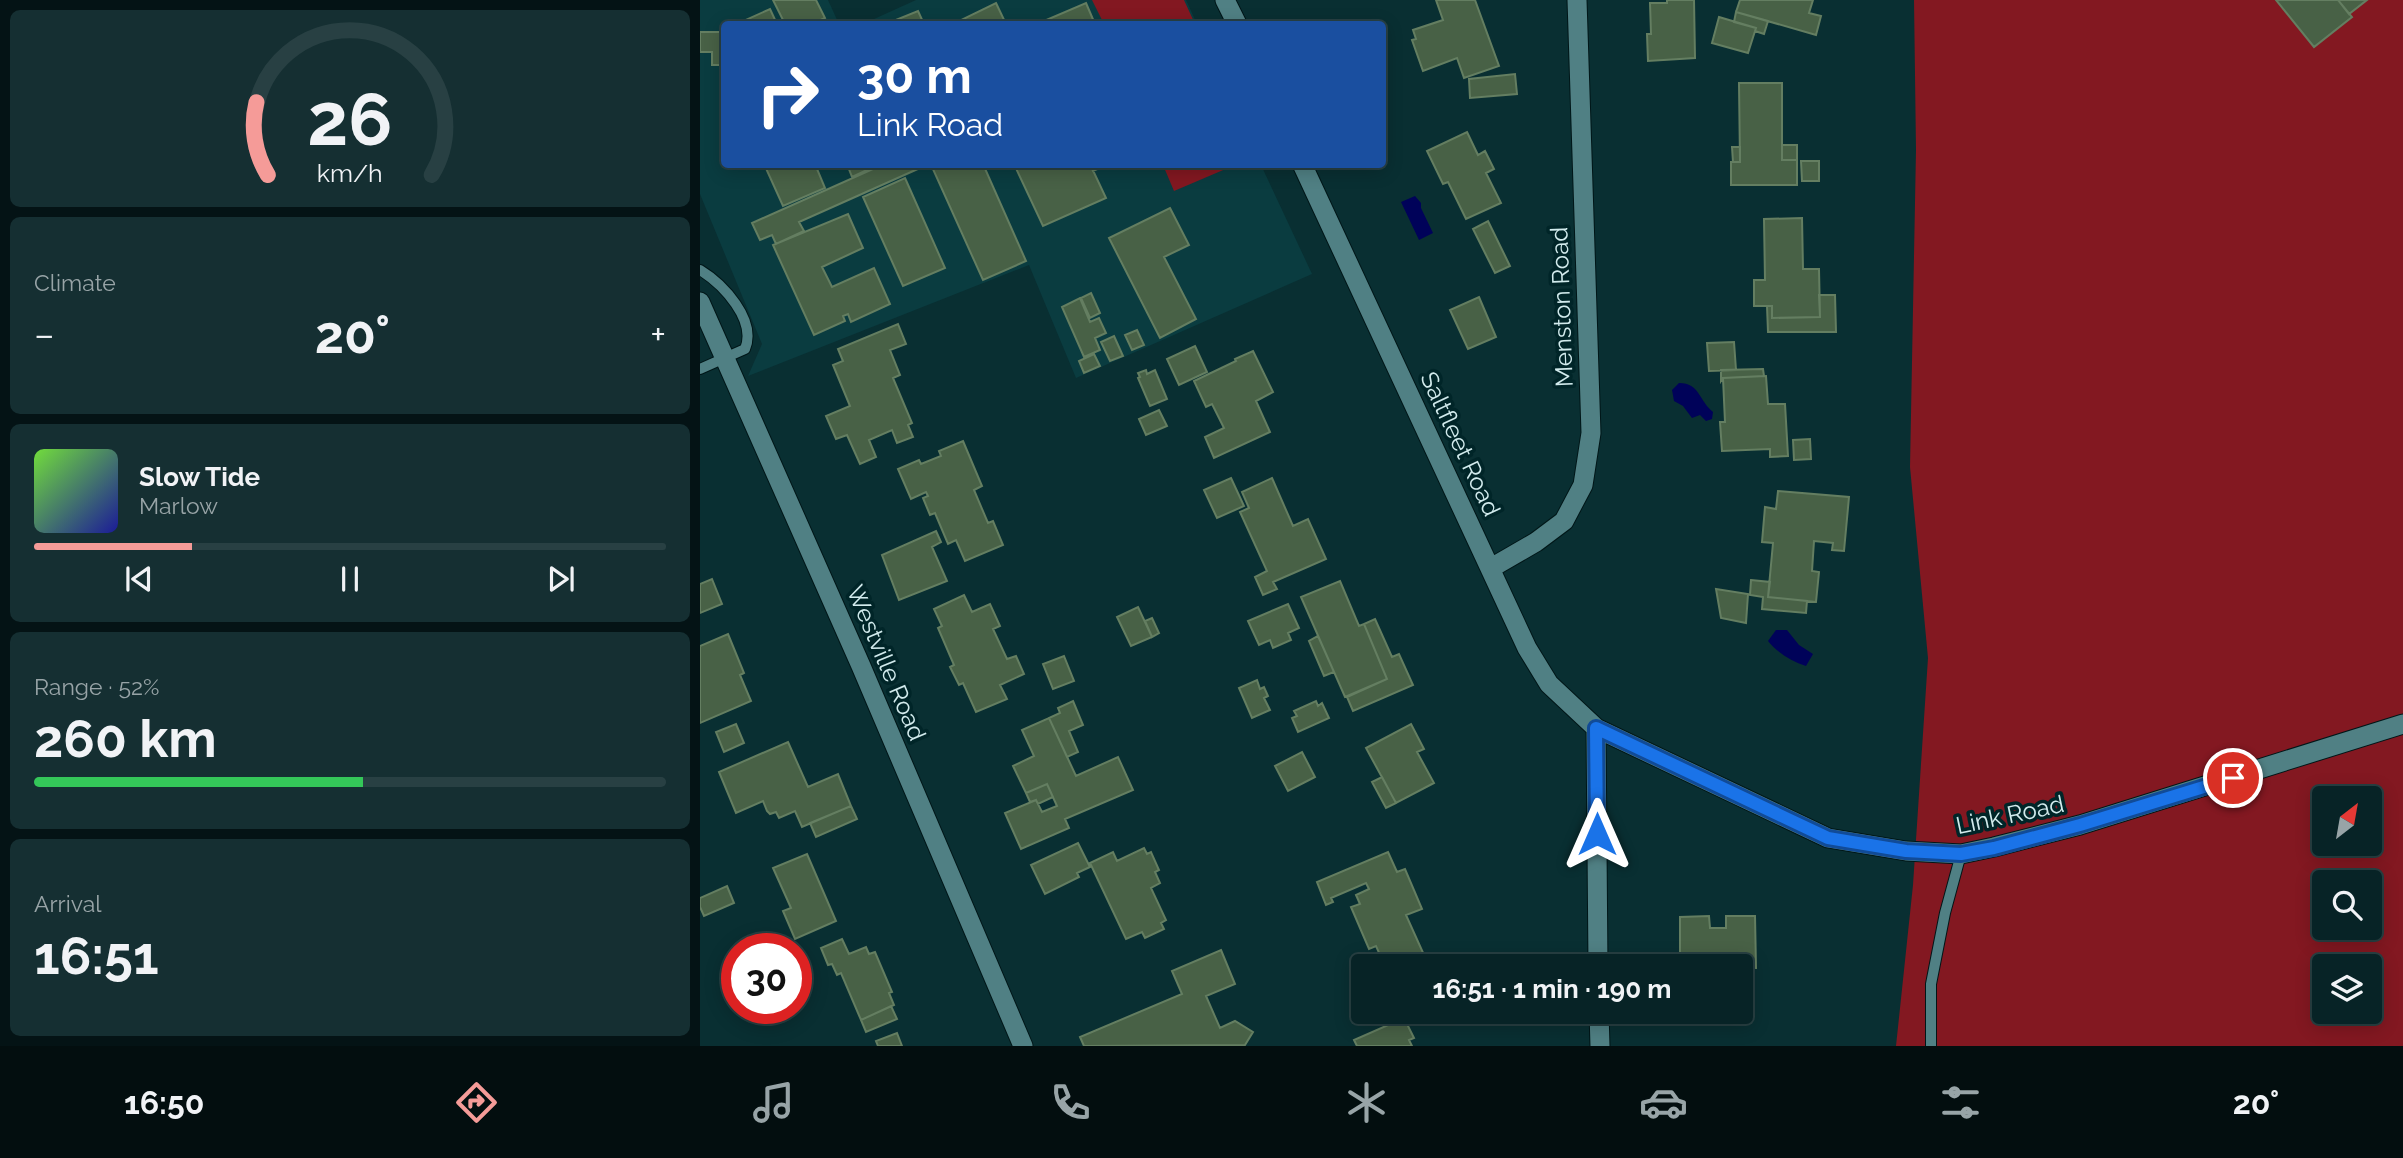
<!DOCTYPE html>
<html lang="en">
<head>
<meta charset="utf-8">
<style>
  :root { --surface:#072326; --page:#152f32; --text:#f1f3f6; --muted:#98a4a7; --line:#284043; --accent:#f59b98 }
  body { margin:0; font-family:Raleway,sans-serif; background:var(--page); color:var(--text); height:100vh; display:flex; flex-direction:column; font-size:26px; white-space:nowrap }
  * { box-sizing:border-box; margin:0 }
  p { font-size:23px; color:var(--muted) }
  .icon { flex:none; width:38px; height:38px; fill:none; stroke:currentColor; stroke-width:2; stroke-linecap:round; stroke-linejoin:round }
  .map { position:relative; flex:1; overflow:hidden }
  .details { display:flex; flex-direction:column; gap:10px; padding:10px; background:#041315; width:700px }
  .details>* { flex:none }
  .banner { position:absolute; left:21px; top:21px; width:665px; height:147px; border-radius:7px; box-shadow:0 4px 18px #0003,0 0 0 2px var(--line); background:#1a4fa0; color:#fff; overflow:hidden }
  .needle { width:46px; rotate:31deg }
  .fabs { position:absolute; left:1612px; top:786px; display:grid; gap:14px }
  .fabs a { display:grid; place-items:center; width:70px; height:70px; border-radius:7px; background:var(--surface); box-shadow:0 4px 18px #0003,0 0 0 2px var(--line); font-size:35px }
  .speed { position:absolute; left:21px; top:933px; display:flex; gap:14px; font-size:35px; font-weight:700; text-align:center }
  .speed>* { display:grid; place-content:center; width:91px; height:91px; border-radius:50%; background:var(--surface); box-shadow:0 4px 18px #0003,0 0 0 2px var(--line); line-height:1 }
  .speed .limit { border:10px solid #d22; background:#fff; color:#111 }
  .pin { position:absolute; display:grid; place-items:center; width:60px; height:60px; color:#fff; margin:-30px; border:4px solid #fff; border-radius:50%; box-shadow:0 2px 7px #0007 }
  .me { position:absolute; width:77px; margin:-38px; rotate:0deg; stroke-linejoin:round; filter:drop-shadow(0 0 5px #0008) }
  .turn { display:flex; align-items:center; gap:24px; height:147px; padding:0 21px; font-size:32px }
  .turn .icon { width:91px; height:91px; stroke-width:2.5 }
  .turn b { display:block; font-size:49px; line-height:60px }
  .big { font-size:52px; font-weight:700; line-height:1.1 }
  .details .widget { flex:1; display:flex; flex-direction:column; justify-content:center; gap:10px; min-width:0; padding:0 24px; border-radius:10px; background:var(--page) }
  .details .dial { align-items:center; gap:0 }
  .dial svg { height:182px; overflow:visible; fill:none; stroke:var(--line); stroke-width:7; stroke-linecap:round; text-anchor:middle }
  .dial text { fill:var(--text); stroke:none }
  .song { display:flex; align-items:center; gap:21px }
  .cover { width:84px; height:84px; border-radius:10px; background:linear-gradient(135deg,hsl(100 70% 55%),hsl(240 70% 35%)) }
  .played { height:7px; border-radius:4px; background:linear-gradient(90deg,var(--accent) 25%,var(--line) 25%) }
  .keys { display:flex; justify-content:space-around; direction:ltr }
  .heat { display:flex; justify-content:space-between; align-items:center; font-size:38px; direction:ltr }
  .charge { height:10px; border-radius:5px; background:linear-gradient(90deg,#34c759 52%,var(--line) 0) }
  .trip { position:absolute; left:651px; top:954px; width:402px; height:70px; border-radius:7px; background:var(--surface); box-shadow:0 4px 18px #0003,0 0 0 2px var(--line); font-weight:700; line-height:70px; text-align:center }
  .menu { display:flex; height:112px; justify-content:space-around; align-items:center; background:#030e0f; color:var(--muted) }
  .menu .icon { width:49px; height:49px }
  .menu .current { color:var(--accent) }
  .menu b { font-size:32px; color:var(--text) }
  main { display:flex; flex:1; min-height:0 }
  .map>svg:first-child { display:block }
  .built { fill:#0a3c40 }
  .green { fill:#831821; fill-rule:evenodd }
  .water { fill:#000259 }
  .building { fill:#486146; stroke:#647e61; stroke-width:2 }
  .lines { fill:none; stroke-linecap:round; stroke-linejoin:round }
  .service-casing { stroke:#001618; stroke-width:12 }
  .minor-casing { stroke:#001618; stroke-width:21 }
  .tertiary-casing { stroke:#001618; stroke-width:21 }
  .service { stroke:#508084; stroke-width:10 }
  .minor { stroke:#508084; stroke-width:19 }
  .tertiary { stroke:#508084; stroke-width:19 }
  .route-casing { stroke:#114b97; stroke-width:18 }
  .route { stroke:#1a73e8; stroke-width:12 }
  .labels { text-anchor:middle; stroke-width:7; stroke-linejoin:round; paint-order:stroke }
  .street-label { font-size:24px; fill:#d2ebed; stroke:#002528 }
</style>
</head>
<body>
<main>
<section class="details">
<div class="widget dial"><svg viewBox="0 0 100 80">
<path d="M14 69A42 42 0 1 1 86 69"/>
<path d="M14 69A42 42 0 0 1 9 37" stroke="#f59b98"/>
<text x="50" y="56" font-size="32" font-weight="700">26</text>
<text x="50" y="72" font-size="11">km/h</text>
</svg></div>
<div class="widget"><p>Climate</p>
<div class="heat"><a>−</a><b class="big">20°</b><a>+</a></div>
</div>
<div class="widget">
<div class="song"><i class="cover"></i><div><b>Slow Tide</b><p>Marlow</p></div></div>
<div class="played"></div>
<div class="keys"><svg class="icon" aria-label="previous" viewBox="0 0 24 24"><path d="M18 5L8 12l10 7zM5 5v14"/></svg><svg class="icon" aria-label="pause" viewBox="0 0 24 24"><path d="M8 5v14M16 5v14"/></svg><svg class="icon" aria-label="next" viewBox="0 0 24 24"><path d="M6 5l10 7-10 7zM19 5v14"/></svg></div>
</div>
<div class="widget"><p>Range · 52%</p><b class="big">260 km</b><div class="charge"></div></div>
<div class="widget"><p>Arrival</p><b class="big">16:51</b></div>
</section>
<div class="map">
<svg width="1703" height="1046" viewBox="0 0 1703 1046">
  <rect width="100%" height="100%" fill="#092f32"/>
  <!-- built -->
  <path class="built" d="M0 0H128L139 24H24V164L561 165 612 274 376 378 329 265 48 376 62 344 0 194Z
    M216 0H486L497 24H163Z"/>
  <!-- green -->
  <path class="green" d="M392 0H484L495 24H404Z
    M1214 0H1703V1046H1196L1213 885 1228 658 1210 467 1216 150ZM1624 798H1670V844H1624ZM1624 882H1670V928H1624ZM1624 966H1670V1012H1624Z
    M463 165H535L474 191Z"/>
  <!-- water -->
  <path class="water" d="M715 196 721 203V208L733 233 719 240 701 202Z
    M979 383C1000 383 999 401 1013 412L1012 419 1006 421 1000 415 992 418 983 406 974 401 972 390Z
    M1076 630H1087L1099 645 1113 654 1106 666C1091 661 1078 653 1068 641Z"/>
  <!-- building -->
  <path class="building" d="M73 0H116L125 18 112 24H85Z
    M736 0H775L799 66 764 78 757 58 723 71 712 40 716 39 713 30 743 20Z
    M967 0H994L995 58 948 61 947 34H951L950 3H967Z
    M1040 0H1113L1109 13 1121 16 1116 35 1036 12Z
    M1576 0H1638L1652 17 1614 47Z
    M1638 0H1667L1649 14Z
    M296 3 306 24H256L255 23Z
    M386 3 395 24H346L344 21Z
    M70 9 77 24H37Z
    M218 11 224 24H186Z
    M1036 12 1068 21 1064 34 1055 31 1056 28 1034 22Z
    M1019 17 1056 28 1048 53 1012 43Z
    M0 32H24V65H12V52H0Z
    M815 74 817 94 770 98 769 79Z
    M1039 83H1082V160H1097V185H1031V162H1040Z
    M767 132 778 155 785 151 794 169 786 173 801 203 766 219 748 182 743 184 727 151Z
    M1082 145H1097V160H1082Z
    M1032 147H1040V162H1033Z
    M1101 161H1119V181H1102Z
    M64 164H115L125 188 83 206Z
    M147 164H180L152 177Z
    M184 164H229L99 222 104 231 76 244 72 235 60 240 52 223Z
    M237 164H283L326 261 283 280 232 167Z
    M314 164H390L406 198 343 226Z
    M390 164H409L393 171Z
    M205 178 245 268 203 286 163 197Z
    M470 208 489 245 464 257 496 319 460 338 409 238Z
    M148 214 163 248 122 267 132 287 174 268 190 304 151 322 148 314 143 316 145 321 114 335 73 245Z
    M1102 218 1103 269H1119L1120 317 1072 318V306H1054V280H1065L1064 219Z
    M788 221 810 266 795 273 773 229Z
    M391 293 400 313 390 318 381 298Z
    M1119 295H1135L1136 332H1068L1067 306H1072V318L1120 317Z
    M779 297 796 337 768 349 750 310Z
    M380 298 390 322 399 318 406 333 395 338 400 350 384 357 362 307Z
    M198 324 206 344 190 350 200 375 193 378 212 423 208 425 213 437 197 443 192 430 169 440 176 457 160 464 147 435 136 439 126 416 150 406 133 365 143 361 138 349Z
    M437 330 444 345 432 350 425 335Z
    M414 336 423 356 410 361 401 342Z
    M1034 342 1036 370 1009 371 1007 343Z
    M495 346 507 372 479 385 467 359Z
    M553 351 573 392 556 401 570 432 514 458 505 437 524 428 512 404 506 407 494 381 536 361 535 359Z
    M394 354 400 366 384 373 379 361Z
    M1063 369 1064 376 1023 378 1021 381V370Z
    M446 370 447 374 455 370 467 399 450 406 438 378 440 377 438 373Z
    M1066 376 1068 404H1085L1088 456 1070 457V449L1022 451 1020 422H1025L1023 378Z
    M459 410 467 426 446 435 439 419Z
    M1110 439 1111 459 1094 460 1093 440Z
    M263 441 282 486 274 490 288 523 293 521 303 545 265 561 256 540 248 544 235 513 230 515 223 498 228 496 226 492 211 499 198 469 219 460 221 464 241 456 239 451Z
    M531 478 544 506 517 518 504 490Z
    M572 478 593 526 608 519 626 559 573 582 577 589 563 595 555 577 567 571 540 512 549 508 542 492Z
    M1078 491 1149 497 1144 551 1132 550 1133 543 1114 541 1112 571 1119 572 1116 602 1068 597 1073 543 1062 542 1065 507 1076 509Z
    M236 531 241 542 232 547 247 581 199 600 182 555Z
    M12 579 22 604 0 613V584Z
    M1051 580 1070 582 1068 597 1107 601 1106 613 1062 609 1063 597 1050 595Z
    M640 581 659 626 664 624 687 679 645 697 601 597Z
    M1016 589 1048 594 1046 623 1021 618Z
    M264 595 272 612 290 604 300 626 293 629 307 659 316 656 324 674 300 685 307 699 276 712 263 683 259 685 250 667 254 665 238 628 242 626 234 609Z
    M588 604 599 628 588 633 591 640 573 648 570 640 559 645 548 621Z
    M438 607 452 637 431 646 417 617Z
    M452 618 459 633 452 637 445 621Z
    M675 619 692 657 699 654 713 685 653 711 647 697 687 679 664 624Z
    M28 634 44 673 40 675 51 701 0 723V646Z
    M618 636 634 672 624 676 609 641Z
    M364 656 374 681 353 689 343 664Z
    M557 680 560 689 564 687 568 696 564 698 570 710 552 718 539 688Z
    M373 701 383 725 369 731 378 752 367 757 349 718 360 713 358 708Z
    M616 701 618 706 622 703 629 718 598 732 592 718 597 716 594 711Z
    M349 718 376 776 418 757 433 790 365 819 369 828 321 849 305 813 336 800 342 812 357 806 347 784 326 793 313 766 334 756 322 730Z
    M36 724 44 743 24 752 16 732Z
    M711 724 724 749 717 752 734 783 696 803 666 748Z
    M88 742 108 787 138 774 151 806 102 827 95 811 79 818 76 812 70 814 67 811 63 801 36 813 19 772Z
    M602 752 615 777 588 791 575 766Z
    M682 777 696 803 686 808 672 782Z
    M347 784 353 797 338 804 336 800 330 802 326 793Z
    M151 806 157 819 116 837 110 823Z
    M378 843 390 867 377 873 379 877 345 894 331 865Z
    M444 848 447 854 451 852 459 870 455 872 460 883 451 888 466 920 461 923 464 929 445 938 442 932 426 939 390 863 413 852 417 861Z
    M688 852 697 872 705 869 722 909 706 915 729 966H685L676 946 669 949 651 907 660 904 656 895 669 889 666 883 631 898 633 902 626 905 617 882Z
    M107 854 136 921 95 939 83 911 91 908 73 868Z
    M27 886 34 903 4 916 0 907V898Z
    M1009 916 1010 928H1026V916H1055L1056 968 980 966V917Z
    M142 939 149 954 166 947 169 954 175 952 192 992 189 993 194 1005 161 1020 141 973 137 975 132 964 128 965 121 948Z
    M521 950 535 984 506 996 520 1028 535 1021 553 1032 545 1045 384 1046 380 1037 482 994 472 971Z
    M191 1006 197 1019 166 1032 161 1020Z
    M704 1018 714 1038 709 1040 712 1046H657L654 1040Z
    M197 1033 202 1046H178L176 1041Z"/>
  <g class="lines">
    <!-- service casing -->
    <g class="service-casing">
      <path id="service" d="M0 270C23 284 57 320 45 349L0 369
        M1231 1046V984L1245 913 1261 854"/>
    </g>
    <!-- minor casing -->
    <g class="minor-casing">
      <path id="minor" d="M525 0 537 24
        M602 164 827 648 849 684 896 728 1128 838 1206 851 1261 854 1294 847 1380 825 1703 724
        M791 568 836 542 864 521 883 485 891 433 877 0
        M896 728 898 966
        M899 1012 900 1046"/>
    </g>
    <!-- tertiary casing -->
    <g class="tertiary-casing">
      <path id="tertiary" d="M0 302 161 666 323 1046"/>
    </g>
    <!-- service -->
    <use href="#service" class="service"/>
    <!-- minor -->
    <use href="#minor" class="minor"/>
    <!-- tertiary -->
    <use href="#tertiary" class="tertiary"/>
  </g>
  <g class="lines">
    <!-- route casing -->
    <g class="route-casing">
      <path id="route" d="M897 834 896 728 1128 838 1206 851 1261 854 1294 848 1380 825 1533 778"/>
    </g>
    <!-- route -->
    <use href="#route" class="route"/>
  </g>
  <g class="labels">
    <!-- street labels -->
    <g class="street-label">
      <text transform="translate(862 307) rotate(-92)" y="8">Menston Road</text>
      <text transform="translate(760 444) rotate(65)" y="8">Saltfleet Road</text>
      <text transform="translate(186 663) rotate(67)" y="8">Westville Road</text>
      <text transform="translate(1310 815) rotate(-12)" y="8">Link Road</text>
    </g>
  </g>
</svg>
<div class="fabs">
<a><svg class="needle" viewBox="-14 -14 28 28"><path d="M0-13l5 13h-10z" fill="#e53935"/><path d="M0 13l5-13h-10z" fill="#98a4a7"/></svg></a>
<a><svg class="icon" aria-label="search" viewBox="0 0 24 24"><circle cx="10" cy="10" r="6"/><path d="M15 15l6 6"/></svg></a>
<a><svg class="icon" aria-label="layers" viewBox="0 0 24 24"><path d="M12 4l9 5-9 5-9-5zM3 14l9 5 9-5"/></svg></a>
</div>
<div class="speed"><div class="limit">30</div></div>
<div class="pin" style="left:1533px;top:778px;background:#d93025"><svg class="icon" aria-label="arrive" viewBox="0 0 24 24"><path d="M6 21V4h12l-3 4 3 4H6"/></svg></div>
<svg class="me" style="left:897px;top:834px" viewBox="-20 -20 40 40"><path d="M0-17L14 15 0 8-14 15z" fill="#1a73e8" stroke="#fff" stroke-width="4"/></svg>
<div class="trip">16:51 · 1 min · 190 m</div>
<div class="banner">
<div class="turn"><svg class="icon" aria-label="right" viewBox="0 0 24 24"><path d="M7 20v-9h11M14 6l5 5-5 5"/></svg><div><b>30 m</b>Link Road</div></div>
</div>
</div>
</main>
<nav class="menu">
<b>16:50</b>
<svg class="icon current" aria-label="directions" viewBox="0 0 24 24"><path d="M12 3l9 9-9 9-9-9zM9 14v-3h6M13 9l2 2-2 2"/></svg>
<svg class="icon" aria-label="music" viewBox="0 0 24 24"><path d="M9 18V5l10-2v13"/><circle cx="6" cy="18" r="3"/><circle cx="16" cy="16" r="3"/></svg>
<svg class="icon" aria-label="phone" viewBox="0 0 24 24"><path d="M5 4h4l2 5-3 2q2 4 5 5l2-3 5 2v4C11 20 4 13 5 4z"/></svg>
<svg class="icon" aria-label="climate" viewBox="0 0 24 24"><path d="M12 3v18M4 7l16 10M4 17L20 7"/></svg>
<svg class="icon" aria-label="car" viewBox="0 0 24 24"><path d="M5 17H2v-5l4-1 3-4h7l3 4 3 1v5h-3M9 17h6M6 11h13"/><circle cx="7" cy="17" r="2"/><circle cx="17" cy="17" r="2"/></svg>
<svg class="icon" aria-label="filters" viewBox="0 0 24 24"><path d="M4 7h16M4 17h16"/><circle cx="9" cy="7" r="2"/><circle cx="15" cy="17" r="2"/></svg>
<b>20°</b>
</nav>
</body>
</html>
